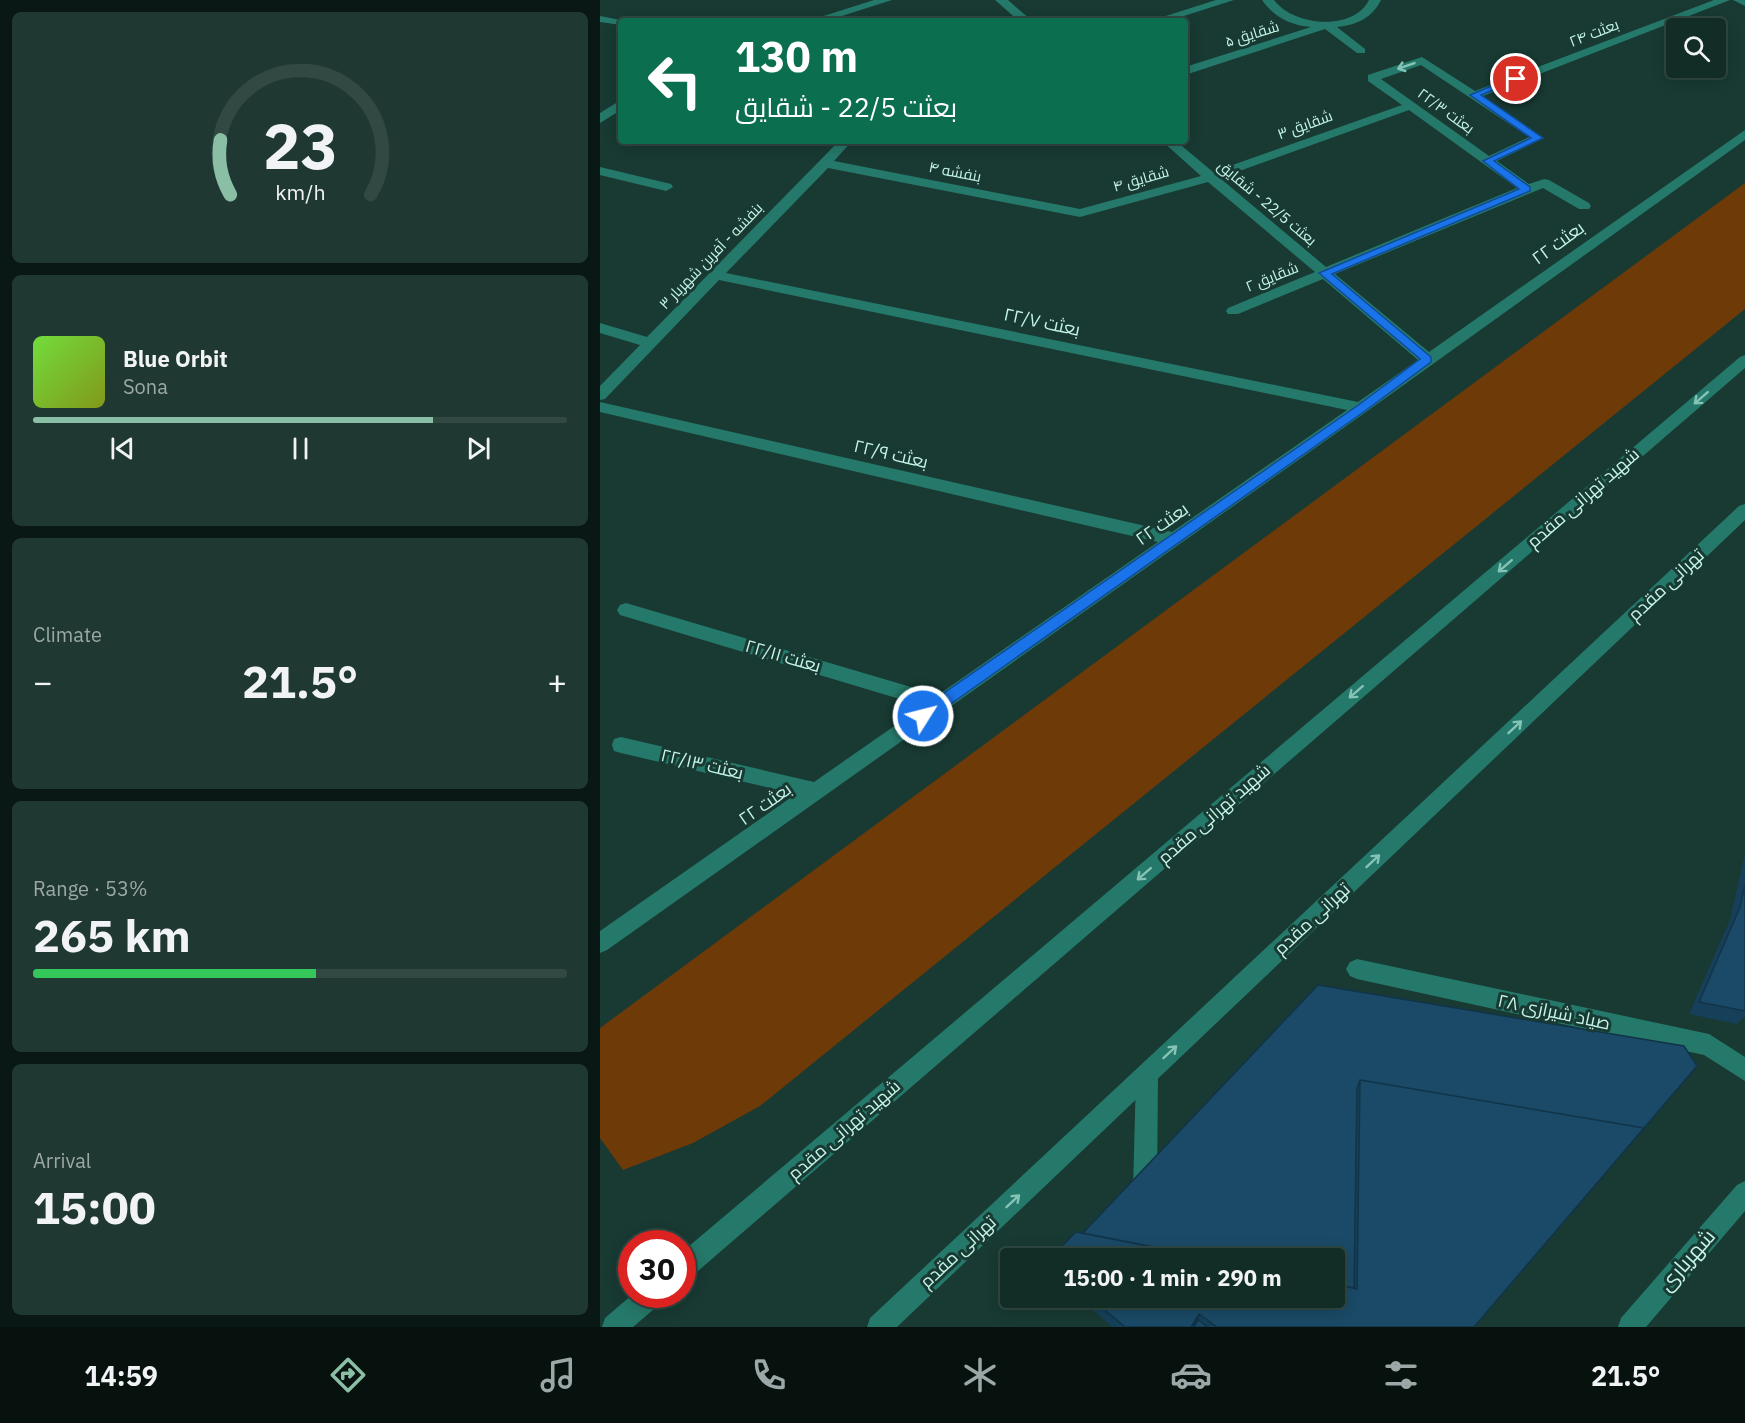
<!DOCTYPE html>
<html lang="en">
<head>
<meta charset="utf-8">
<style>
  :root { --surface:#122c26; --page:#1f3832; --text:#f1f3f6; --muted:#9ca7a7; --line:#314843; --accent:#8abfa5 }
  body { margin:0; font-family:"IBM Plex Sans",Cairo,sans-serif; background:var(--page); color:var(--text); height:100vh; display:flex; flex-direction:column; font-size:22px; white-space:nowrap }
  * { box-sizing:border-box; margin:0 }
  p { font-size:20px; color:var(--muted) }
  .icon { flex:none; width:33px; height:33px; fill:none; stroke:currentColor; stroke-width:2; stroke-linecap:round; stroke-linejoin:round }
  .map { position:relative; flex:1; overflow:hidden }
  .details { display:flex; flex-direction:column; gap:12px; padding:12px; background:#0a1815; width:600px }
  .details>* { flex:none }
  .guide { position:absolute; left:18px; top:18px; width:570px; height:126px; border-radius:6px; box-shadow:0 3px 15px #0003,0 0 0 2px var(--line); background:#0b6e4f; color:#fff; overflow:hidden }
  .fabs { position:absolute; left:1066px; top:18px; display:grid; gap:12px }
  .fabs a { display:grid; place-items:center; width:60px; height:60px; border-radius:6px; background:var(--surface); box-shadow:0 3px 15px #0003,0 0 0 2px var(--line); font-size:30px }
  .speed { position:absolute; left:18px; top:1230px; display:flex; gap:12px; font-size:30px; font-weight:700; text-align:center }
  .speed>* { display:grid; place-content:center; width:78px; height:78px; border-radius:50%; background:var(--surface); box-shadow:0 3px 15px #0003,0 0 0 2px var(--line); line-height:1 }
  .speed .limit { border:9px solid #d22; background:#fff; color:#111 }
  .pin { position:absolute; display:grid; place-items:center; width:51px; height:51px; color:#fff; margin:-26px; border:3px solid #fff; border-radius:50%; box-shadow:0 2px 6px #0007 }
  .me { position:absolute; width:66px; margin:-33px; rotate:54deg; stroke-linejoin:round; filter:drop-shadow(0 0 4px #0008) }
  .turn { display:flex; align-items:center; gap:21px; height:126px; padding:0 18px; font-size:27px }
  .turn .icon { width:78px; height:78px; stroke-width:2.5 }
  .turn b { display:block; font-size:42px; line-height:51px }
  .big { font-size:45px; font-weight:700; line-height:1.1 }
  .details .widget { flex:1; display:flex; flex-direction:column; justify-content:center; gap:9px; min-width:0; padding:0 21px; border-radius:9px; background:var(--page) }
  .details .dial { align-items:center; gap:0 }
  .dial svg { height:156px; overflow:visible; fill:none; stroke:var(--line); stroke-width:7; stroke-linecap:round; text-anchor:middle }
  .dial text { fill:var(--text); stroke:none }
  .song { display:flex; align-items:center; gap:18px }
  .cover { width:72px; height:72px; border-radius:9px; background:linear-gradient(135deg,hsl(100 70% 55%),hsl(70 70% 35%)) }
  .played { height:6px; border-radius:3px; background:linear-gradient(90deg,var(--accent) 75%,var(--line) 75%) }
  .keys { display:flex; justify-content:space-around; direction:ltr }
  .heat { display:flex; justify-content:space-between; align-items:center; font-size:33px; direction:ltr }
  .charge { height:9px; border-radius:4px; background:linear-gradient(90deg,#34c759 53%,var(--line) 0) }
  .trip { position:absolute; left:400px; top:1248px; width:345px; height:60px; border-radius:6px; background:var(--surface); box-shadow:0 3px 15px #0003,0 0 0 2px var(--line); font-weight:700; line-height:60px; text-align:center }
  .tab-bar { display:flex; height:96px; justify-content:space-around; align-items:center; background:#07120f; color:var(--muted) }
  .tab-bar .icon { width:42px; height:42px }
  .tab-bar .on { color:var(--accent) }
  .tab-bar b { font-size:27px; color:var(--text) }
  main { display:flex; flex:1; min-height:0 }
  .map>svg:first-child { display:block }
  .green { fill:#6d3a08 }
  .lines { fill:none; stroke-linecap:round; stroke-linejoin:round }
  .street { fill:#25796a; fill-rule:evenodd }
  .secondary { fill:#25796a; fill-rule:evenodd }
  .wall { fill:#164059 }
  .shaded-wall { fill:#123448 }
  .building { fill:#1a4a67; stroke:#123448; stroke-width:1.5 }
  .oneway { stroke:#85c3b6 }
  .route { fill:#1a73e8; stroke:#114b97; stroke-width:1.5 }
  .labels { text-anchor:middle; stroke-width:6; stroke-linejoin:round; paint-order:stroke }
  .far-street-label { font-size:15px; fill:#c5f5e9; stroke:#183a33 }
  .street-label { font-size:18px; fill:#c5f5e9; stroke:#183a33 }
  .near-street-label { font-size:21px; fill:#c5f5e9; stroke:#183a33 }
</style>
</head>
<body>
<main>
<section class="details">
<div class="widget dial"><svg viewBox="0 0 100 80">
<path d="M14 69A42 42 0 1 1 86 69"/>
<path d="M14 69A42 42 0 0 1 9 41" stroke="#8abfa5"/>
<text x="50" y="56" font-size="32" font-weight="700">23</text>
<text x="50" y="72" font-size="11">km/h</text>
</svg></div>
<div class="widget">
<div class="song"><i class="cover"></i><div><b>Blue Orbit</b><p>Sona</p></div></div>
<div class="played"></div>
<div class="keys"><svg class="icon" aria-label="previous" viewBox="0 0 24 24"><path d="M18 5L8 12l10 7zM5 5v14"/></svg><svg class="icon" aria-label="pause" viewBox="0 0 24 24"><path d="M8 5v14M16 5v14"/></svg><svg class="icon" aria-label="next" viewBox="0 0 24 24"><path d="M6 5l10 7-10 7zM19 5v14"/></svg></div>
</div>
<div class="widget"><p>Climate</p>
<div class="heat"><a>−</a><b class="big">21.5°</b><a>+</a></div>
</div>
<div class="widget"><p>Range · 53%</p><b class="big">265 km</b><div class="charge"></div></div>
<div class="widget"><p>Arrival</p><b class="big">15:00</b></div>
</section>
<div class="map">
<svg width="1145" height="1327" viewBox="0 0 1145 1327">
  <rect width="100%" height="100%" fill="#183a33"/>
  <!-- green -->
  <path class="green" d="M1145 183V309L160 1106 93 1143 23 1170 0 1138V1028Z"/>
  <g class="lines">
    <!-- street -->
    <path class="street" d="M274 0H292L226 21H208Z
      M395 0H408L432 21H419Z
      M616 0H634L568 21H550Z
      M662 0H674C693 26 753 32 769 0H781C772 18 757 25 737 27L765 49V53H757L725 29 585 75V67L711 27C690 25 674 17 662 0Z
      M1114 0H1130L883 96 944 138 897 161 929 184 944 179 949 180 989 203 991 206 989 209H979L943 188 735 274 829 352 1145 130V140L766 412 7 950 0 953V931L196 794 21 753 14 751 12 745 14 739 21 737 214 782 323 706 20 615 17 610 20 605 26 603 338 695 558 542 0 412V402L572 532 747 410 119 280 5 399 0 400V386L40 345 0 333V323L47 337 239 141H252L234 161 480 209 601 176 562 141H576L613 172 802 105 768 81V75L822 57 875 91ZM821 65 929 137 889 156 781 79ZM809 110 917 188 726 267 620 178ZM228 168 480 217 608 182 715 272 628 308 626 311 628 314H638L723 279 818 360 758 402 126 273Z
      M1133 0H1145V6Z
      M0 16 26 21H21V25L0 22Z
      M21 100V110L0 123V113Z
      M0 167 71 184 73 187 66 191 0 175Z
      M757 959 1109 1034 1145 1057V1081L1104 1055 757 979 750 976 746 969 750 962Z
      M547 1064 555 1067 558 1075 557 1191 553 1199 545 1203 537 1199 533 1191 536 1075 539 1067Z"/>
    <!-- secondary -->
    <path class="secondary" d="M1145 355V368L91 1277 82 1280V1252L1140 357Z
      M1145 504V520L297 1327H267L270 1318 1139 506Z
      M1145 1181V1211L1046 1327H1018L1021 1318 1137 1185Z
      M33 1294H64L61 1303 33 1327H2L5 1318Z"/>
  </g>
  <!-- wall -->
  <path class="wall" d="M1145 854V1016L1137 1024 1089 1014 1130 920Z
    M718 985 874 1327H512L479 1298H735Z"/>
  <!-- shaded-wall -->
  <path class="shaded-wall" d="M599 1314 598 1327H591Z"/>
  <!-- building -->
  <path class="building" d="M1145 885V1011L1099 1002 1140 907Z
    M718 985 1084 1046 1097 1066 1044 1128 760 1080 757 1089 754 1288 735 1284V1258H609L483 1233Z
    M760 1080 1044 1128 874 1327H617L599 1314 591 1327H525L491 1298H735V1284L757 1289Z
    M476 1232 609 1258H450Z
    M598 1320 608 1327H594Z"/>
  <!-- one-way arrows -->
  <defs><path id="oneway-shaft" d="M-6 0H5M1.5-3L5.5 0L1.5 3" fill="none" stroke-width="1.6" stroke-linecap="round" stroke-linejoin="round" transform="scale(1.5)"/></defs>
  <g class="oneway">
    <use href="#oneway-shaft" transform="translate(806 66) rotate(161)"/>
    <use href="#oneway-shaft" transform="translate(1101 398) rotate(139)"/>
    <use href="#oneway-shaft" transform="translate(905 566) rotate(139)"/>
    <use href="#oneway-shaft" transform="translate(756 692) rotate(139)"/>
    <use href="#oneway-shaft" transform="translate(915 727) rotate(-43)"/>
    <use href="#oneway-shaft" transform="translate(773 861) rotate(-43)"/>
    <use href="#oneway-shaft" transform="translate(544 874) rotate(139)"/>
    <use href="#oneway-shaft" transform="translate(570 1052) rotate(-43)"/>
    <use href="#oneway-shaft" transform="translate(413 1201) rotate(-43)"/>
  </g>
  <!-- route -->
  <path class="route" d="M913 77 920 79 881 95 943 138 894 161 930 187V191L732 274 831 357V362L765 411 328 720H318L316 716 318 711 757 406 820 359 719 273 919 189 883 161 931 138 870 95Z"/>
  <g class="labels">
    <!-- far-street labels -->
    <g class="far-street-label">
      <text transform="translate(994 33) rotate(-21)" y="5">بعثت ۲۴</text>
      <text transform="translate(652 34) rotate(-17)" y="5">شقایق ۵</text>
      <text transform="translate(846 111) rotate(36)" y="5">بعثت ۲۲/۳</text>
      <text transform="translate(705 125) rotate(-20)" y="5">شقایق ۳</text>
      <text transform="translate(355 172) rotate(11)" y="5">بنفشه ۴</text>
      <text transform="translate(541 179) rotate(-16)" y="5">شقایق ۴</text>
      <text transform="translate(667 203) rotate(40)" y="5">بعثت 22/5 - شقایق</text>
      <text transform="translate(111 256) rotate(-46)" y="5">بنفشه - آفرین شهریار ۳</text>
      <text transform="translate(672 277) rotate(-22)" y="5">شقایق ۲</text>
    </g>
    <!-- street labels -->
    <g class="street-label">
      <text transform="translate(958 243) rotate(-36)" y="6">بعثت ۲۲</text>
      <text transform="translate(442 322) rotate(12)" y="6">بعثت ۲۲/۷</text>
      <text transform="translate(291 454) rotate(13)" y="6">بعثت ۲۲/۹</text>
      <text transform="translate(983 498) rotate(-41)" y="6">شهید تهرانی مقدم</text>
      <text transform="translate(562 524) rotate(-35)" y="6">بعثت ۲۲</text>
      <text transform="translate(1066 585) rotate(-43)" y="6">تهرانی مقدم</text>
      <text transform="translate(183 656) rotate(16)" y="6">بعثت ۲۲/۱۱</text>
      <text transform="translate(102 764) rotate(13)" y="6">بعثت ۲۲/۱۳</text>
      <text transform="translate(165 804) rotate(-35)" y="6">بعثت ۲۲</text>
      <text transform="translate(614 814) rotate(-41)" y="6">شهید تهرانی مقدم</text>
      <text transform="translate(712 919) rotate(-43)" y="6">تهرانی مقدم</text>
      <text transform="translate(954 1012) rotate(12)" y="6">صیاد شیرازی ۲۸</text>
      <text transform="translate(244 1130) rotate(-41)" y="6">شهید تهرانی مقدم</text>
      <text transform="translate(358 1252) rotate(-43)" y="6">تهرانی مقدم</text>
    </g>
    <!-- near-street labels -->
    <g class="near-street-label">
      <text transform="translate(1087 1260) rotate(-49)" y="7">شهریاری</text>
    </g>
  </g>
</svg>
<div class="fabs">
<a><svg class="icon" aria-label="search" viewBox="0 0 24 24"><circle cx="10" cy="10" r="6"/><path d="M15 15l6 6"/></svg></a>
</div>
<div class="speed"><div class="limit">30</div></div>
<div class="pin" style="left:916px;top:79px;background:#d93025"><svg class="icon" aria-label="arrive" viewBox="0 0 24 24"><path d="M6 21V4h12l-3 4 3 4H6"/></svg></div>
<svg class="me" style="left:323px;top:716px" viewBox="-20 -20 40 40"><circle r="17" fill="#1a73e8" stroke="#fff" stroke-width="3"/><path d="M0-11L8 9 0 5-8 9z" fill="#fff"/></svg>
<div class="trip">15:00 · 1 min · 290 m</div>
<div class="guide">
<div class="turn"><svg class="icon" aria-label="left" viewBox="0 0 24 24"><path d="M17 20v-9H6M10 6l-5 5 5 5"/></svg><div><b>130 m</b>بعثت 22/5 - شقایق</div></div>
</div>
</div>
</main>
<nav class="tab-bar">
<b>14:59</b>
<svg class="icon on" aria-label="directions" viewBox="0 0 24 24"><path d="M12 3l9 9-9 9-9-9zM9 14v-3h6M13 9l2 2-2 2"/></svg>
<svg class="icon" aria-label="music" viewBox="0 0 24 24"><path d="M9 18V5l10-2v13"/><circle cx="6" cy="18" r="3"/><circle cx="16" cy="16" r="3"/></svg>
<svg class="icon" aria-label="phone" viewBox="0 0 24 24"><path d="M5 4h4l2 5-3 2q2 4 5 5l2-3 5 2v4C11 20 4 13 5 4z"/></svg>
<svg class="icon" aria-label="climate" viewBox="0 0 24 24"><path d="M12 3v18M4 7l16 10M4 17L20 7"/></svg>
<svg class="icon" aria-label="car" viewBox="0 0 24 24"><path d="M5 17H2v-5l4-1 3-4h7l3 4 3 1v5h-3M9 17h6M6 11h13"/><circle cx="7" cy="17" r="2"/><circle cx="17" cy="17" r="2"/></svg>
<svg class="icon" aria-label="filters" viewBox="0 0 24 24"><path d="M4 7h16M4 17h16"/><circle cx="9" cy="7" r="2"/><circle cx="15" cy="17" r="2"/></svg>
<b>21.5°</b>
</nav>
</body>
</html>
